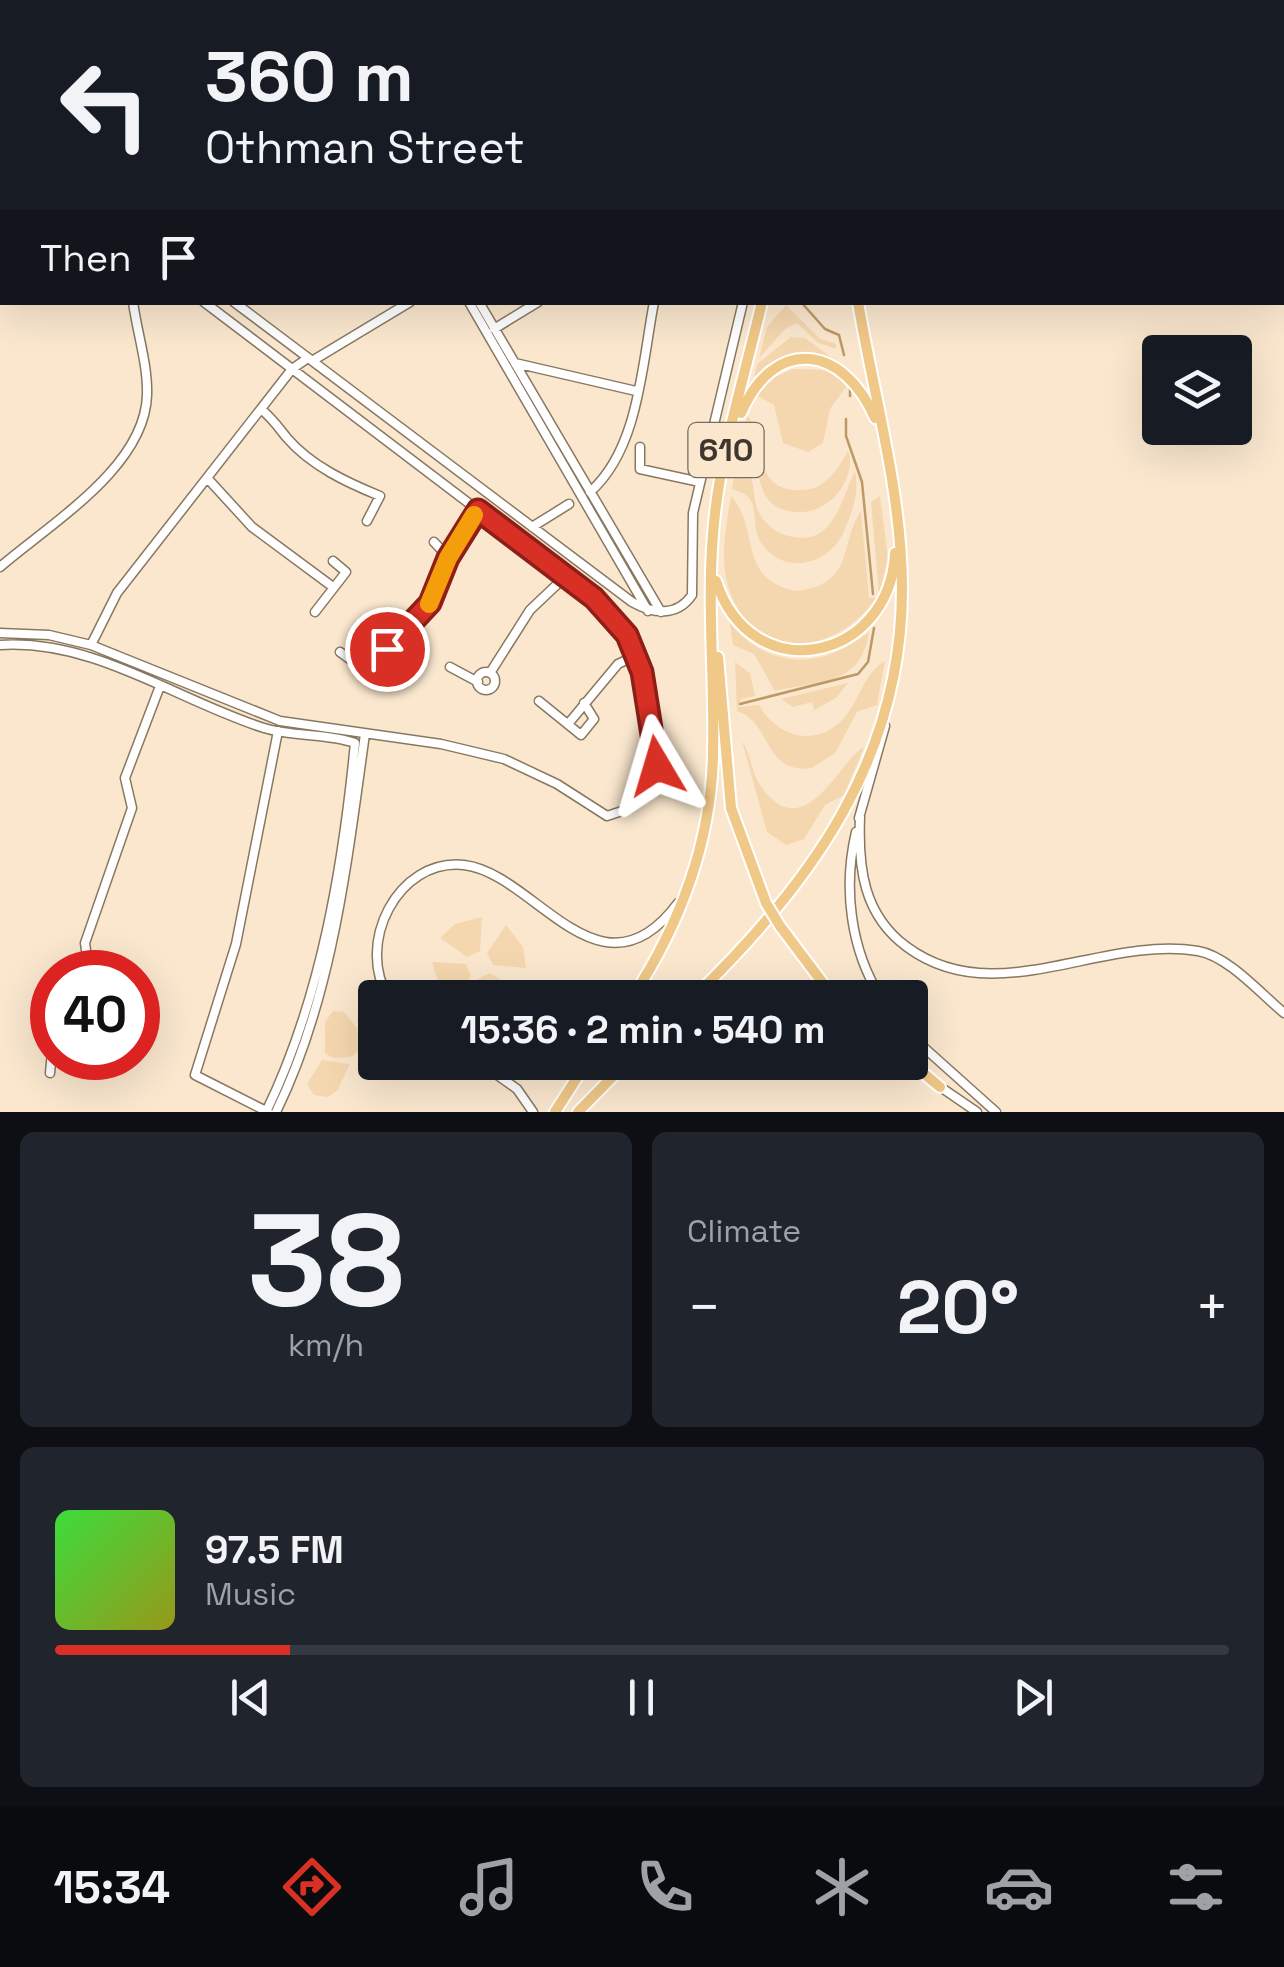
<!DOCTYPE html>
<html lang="en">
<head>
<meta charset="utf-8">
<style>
  :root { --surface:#171b24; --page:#20242c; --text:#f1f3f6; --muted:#9ea1a6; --line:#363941; --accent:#d93025 }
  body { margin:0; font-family:"Space Grotesk",sans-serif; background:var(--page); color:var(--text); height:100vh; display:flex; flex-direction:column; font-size:38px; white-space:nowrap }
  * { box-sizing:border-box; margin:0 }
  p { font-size:32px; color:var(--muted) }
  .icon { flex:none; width:55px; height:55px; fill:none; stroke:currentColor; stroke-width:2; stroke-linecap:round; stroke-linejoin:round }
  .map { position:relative; height:1112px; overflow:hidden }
  .sheet { display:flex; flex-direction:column; gap:20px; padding:20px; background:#0d0f14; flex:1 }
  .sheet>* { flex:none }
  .guide { position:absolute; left:0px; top:0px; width:1285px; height:305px; box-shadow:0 10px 40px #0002; background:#171b24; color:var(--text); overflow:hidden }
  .tools { position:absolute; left:1142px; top:335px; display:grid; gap:20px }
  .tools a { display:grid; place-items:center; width:110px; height:110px; border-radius:10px; background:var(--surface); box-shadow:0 10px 40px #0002; font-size:50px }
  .speed { position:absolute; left:30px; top:950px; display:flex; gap:20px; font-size:50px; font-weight:700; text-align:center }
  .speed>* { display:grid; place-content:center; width:130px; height:130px; border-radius:50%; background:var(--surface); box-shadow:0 10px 40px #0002; line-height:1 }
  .speed .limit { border:15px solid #d22; background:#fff; color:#111 }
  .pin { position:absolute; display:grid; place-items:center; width:85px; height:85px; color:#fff; margin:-42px; border:5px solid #fff; border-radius:50%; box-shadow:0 2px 10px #0007 }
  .me { position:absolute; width:110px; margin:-55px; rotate:353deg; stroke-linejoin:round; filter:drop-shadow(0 0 8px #0008) }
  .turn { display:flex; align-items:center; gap:35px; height:210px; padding:0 40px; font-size:45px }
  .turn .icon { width:130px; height:130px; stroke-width:2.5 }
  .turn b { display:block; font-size:70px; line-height:85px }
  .then { display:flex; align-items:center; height:95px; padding:0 40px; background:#0003; gap:20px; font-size:38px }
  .big { font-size:75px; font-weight:600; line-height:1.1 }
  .sheet .card { flex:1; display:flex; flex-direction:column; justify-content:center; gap:15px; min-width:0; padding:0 35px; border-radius:15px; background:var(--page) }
  .sheet .dial { align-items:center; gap:0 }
  .dial b { font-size:130px; line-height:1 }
  .song { display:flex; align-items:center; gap:30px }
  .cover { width:120px; height:120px; border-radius:15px; background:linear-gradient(135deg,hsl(120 70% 55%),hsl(60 70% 35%)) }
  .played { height:10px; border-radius:5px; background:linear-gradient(90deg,var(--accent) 20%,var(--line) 20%) }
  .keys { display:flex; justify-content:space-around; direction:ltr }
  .heat { display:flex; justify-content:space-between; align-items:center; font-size:55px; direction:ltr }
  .sheet .tiles { flex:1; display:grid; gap:20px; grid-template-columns:1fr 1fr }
  .card:last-child { grid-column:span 2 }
  .trip { position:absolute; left:358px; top:980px; width:570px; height:100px; border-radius:10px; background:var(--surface); box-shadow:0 10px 40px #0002; font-weight:600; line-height:100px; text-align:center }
  .menu { display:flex; height:160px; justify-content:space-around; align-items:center; background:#090b0e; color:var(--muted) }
  .menu .icon { width:70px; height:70px }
  .menu .selected { color:var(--accent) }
  .menu b { font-size:45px; color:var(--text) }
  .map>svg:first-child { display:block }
  .green { fill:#f5d7af }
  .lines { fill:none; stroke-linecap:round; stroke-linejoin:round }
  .stream { stroke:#bd9967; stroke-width:2.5 }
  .minor-casing { stroke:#897861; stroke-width:11 }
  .major-casing { stroke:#fff; stroke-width:14 }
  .highway-casing { stroke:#fff; stroke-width:15 }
  .minor { stroke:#fff; stroke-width:8 }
  .major { stroke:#f0c888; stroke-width:10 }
  .highway { stroke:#e6a339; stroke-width:11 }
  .major-bridge-casing { stroke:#fff; stroke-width:14; stroke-linecap:butt }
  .major-bridge { stroke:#f0c888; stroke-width:10 }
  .route-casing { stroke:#8d1f18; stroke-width:25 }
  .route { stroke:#d93025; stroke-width:18 }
  .slow { stroke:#f59e0b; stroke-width:18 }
  .labels { text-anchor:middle; stroke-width:10; stroke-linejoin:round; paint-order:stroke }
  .shield { fill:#fae7ce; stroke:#776c5e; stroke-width:2.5 }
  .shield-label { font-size:32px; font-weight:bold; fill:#3f372e }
</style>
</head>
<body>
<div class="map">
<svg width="1284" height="1112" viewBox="0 0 1284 1112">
  <rect width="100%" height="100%" fill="#fae7ce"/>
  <!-- green -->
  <path class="green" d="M786 305 820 339 836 344V349L817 342 797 323 785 329 759 358 767 327Z
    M791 337 805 338 838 362C807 347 780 357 754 377L757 364Z
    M793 369 825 370 849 383 830 409 823 443 808 452 783 443 774 405 756 395 773 378Z
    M747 416C769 436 747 492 802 490 825 490 838 469 848 451 853 464 848 477 841 489 832 502 817 512 801 512 746 512 768 461 742 439Z
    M737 461C757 472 751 489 757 508 762 521 772 530 785 535 834 550 840 501 855 471 859 493 854 507 845 529 831 566 780 578 759 539 753 527 757 512 751 501 747 493 739 492 732 489Z
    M731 496C761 529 736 580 797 591 855 584 839 544 861 511L869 598H876C837 655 754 666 729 589 719 560 726 526 731 496Z
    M880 496 888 559 879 594 871 502Z
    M730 623C769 671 823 669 869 632 861 686 821 680 775 691L754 654 733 645Z
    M885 661 877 705 857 712 835 753 812 768C763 775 772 722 737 711L735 662 750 673 755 696 741 699 738 707 759 705C777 737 816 749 844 718 860 700 863 674 885 661Z
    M848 683 836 698 814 710 812 702 793 707 781 699Z
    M742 741C751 754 751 772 760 785 804 850 839 760 864 747L844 795 825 805 804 839 786 845 767 832Z
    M482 917 480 951 467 957 440 938 455 924Z
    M506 925 523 947 526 968 493 965 487 953Z
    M432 962 466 964 471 976 457 997 442 994Z
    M490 973 518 991 513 997H477L478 979Z
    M333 1011 344 1012 357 1028 359 1050 351 1057 333 1058 325 1053V1022Z
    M322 1060 350 1064 337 1091 328 1097 314 1095 307 1084Z"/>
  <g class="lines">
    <!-- stream -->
    <path class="stream" d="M801 302 825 329 839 335 844 355
      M850 389V396
      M846 419V436L862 482 873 594
      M740 704 858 674 868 662 874 628"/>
    <!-- minor casing -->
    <g class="minor-casing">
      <path id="minor" d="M294 0 295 2
        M305 0 306 2
        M430 0 431 2
        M679 0 680 2
        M136 2 137 0
        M152 2V0
        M551 2 554 0
        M586 2 587 0
        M648 2 652 0
        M0 228 2 229
        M234 302 632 602C653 614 677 617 692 595L693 513 743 302
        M469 302 648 611
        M479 302 661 612
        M494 329 538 302
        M312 361 410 302
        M515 363 636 391
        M261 409C273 419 278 427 287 438 311 466 348 483 380 496L367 521
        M640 447V469L700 482
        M209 480 252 527 333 587
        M590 492C639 449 642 364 654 302
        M532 527 569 504
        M434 542 449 558
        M0 567C51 523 145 467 147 395 148 365 137 332 133 302
        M315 612 346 572 333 561
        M0 633 49 635 91 645 117 593 292 369 308 358
        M0 645C95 639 176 700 264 728 293 737 327 733 355 743 343 867 321 999 266 1112
        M91 645 280 721 441 744 504 759 557 784 607 816 625 810 657 766C661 717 639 647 608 609L204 302
        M340 652 373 676
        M372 672a9 9 0 1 1 18 0a9 9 0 1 1-18 0Z
        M378 663 430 603 449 558 478 510
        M450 667 478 682
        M477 681a9 9 0 1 1 18 0a9 9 0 1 1-18 0Z
        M490 673 530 610 566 576
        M539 701 581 735 594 719 584 703
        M568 724 618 664 637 655
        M860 817C858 867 863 915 907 947 995 1012 1101 935 1198 951 1228 956 1261 994 1284 1013
        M859 818 885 726
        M856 832C843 887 850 949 881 998
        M89 972 85 943 132 808 125 778 160 686
        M389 998C355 945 397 858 464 865 535 873 600 1008 678 903
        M910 1035 996 1112
        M479 1062 517 1089 533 1112
        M50 1073 52 1052
        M622 1073 635 1062
        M939 1086 977 1112
        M268 1112 195 1075 236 944 278 731
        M276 1112C333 996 347 861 365 734"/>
    </g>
    <!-- major casing -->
    <g class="major-casing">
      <path id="major" d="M842 2V0
        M870 2 871 0
        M741 413C774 336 843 344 875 418
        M716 581C752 691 890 661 895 553
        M718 657 731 808 766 903
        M780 926 834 998
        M632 998C680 924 711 844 713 755 715 681 707 607 713 534 719 455 744 379 762 302
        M693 998C810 885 902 759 902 589 902 493 874 397 858 302
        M910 1062 940 1087
        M555 1112 587 1062
        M578 1112 627 1062"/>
    </g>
    <!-- highway casing -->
    <g class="highway-casing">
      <path id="highway" d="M721 0 723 2
        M1042 2 1045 0"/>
    </g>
    <!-- minor -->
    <use href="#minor" class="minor"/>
    <!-- major -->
    <use href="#major" class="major"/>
    <!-- highway -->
    <use href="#highway" class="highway"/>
    <!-- major-bridge casing -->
    <g class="major-bridge-casing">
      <path id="major-bridge" d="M766 903 780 926"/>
    </g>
    <!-- major-bridge -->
    <use href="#major-bridge" class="major-bridge"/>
  </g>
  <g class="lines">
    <!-- route casing -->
    <g class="route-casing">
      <path id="route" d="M387 649 430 603 448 558 478 510 594 598 627 635 642 672 657 766"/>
    </g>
    <!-- route -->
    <use href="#route" class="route"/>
    <!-- slow -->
    <path class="slow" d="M429 604 448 558 474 515"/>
  </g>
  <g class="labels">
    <!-- shield labels -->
    <rect class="shield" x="688.5" y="423" width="75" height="54" rx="8"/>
    <g class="shield-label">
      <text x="726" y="461">610</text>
    </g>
  </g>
</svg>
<div class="tools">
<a><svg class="icon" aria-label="layers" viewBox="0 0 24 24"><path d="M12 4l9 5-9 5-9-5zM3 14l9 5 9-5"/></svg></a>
</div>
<div class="speed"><div class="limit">40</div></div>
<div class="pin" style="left:387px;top:649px;background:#d93025"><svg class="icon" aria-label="arrive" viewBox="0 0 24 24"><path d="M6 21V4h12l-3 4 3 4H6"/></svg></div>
<svg class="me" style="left:657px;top:766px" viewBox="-20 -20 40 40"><path d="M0-17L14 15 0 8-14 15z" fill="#d93025" stroke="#fff" stroke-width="4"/></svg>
<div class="trip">15:36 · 2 min · 540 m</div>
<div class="guide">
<div class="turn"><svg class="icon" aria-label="left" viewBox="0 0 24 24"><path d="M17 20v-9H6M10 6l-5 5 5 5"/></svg><div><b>360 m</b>Othman Street</div></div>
<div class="then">Then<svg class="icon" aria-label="arrive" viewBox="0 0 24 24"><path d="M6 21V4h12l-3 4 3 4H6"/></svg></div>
</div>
</div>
<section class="sheet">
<div class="tiles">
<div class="card dial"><b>38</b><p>km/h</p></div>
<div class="card"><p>Climate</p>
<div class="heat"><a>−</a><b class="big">20°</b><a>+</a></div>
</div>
<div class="card">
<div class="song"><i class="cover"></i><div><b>97.5 FM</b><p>Music</p></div></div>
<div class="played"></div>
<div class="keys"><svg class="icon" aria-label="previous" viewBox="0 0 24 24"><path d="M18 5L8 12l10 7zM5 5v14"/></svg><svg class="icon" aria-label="pause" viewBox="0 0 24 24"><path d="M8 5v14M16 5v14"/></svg><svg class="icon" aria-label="next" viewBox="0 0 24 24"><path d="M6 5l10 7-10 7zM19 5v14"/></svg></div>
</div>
</div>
</section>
<nav class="menu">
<b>15:34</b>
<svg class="icon selected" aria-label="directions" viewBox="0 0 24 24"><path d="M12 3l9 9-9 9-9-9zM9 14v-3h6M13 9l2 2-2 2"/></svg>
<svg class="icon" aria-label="music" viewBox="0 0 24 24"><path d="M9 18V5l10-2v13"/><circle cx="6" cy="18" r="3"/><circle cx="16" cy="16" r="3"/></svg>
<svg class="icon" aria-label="phone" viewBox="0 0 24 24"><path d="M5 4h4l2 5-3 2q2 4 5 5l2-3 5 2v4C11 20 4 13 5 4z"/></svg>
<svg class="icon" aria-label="climate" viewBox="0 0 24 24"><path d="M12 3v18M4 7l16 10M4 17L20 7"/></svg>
<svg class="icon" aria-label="car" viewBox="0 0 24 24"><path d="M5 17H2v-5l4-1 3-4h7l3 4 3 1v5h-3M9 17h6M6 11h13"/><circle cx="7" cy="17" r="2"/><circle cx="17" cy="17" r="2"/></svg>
<svg class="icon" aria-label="filters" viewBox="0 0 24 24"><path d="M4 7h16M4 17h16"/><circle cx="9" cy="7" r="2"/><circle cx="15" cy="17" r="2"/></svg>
</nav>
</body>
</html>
